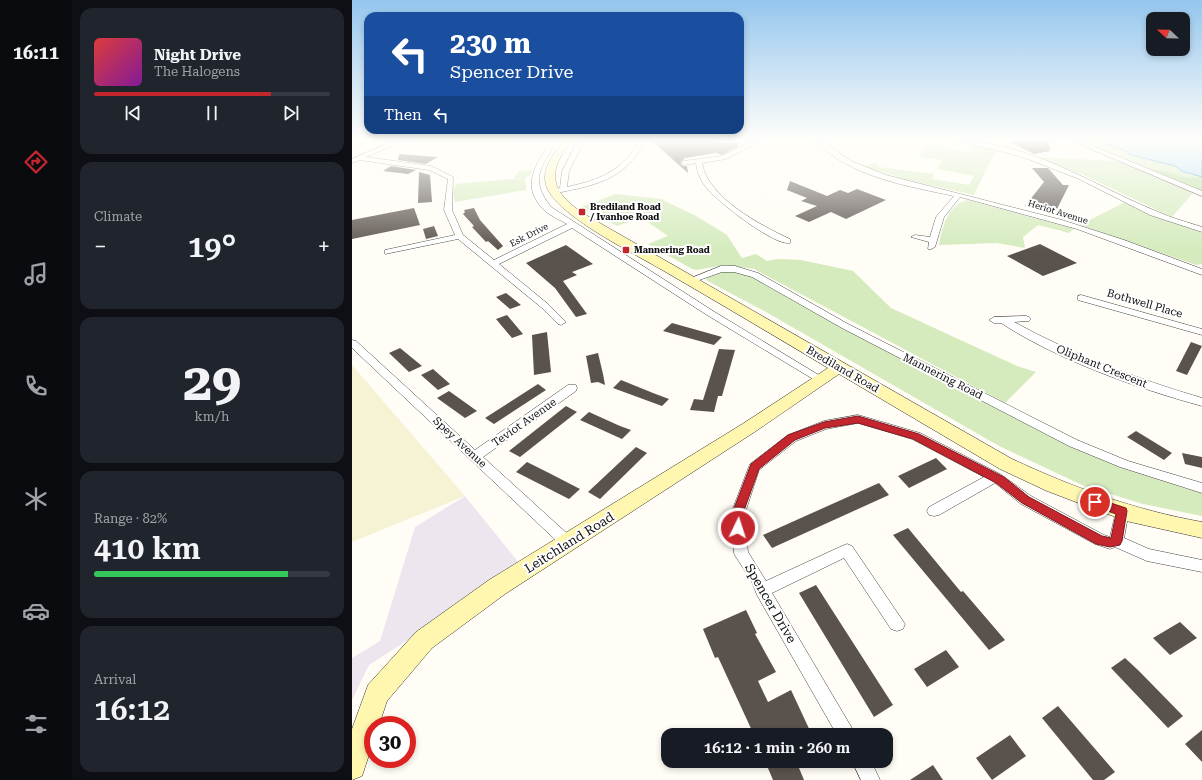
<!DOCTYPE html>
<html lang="en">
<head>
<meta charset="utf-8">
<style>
  :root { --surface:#171b24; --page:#20242c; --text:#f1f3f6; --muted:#9ea1a6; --line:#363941; --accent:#c4262e }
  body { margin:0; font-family:"Roboto Serif",serif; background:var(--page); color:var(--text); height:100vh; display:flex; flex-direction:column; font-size:15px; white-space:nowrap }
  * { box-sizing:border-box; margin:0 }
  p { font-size:13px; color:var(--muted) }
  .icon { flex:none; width:22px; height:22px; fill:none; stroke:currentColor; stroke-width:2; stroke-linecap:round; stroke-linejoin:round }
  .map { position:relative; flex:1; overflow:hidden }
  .details { display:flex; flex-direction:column; gap:8px; padding:8px; background:#0d0f14; width:280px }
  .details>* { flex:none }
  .hud { position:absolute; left:12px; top:12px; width:380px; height:122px; border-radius:12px; box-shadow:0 2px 6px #0003; background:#1a4fa0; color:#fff; overflow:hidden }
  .needle { width:26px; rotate:292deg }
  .fabs { position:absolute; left:794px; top:12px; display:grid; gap:8px }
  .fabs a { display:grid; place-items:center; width:44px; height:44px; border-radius:8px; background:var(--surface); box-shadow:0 2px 6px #0003; font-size:20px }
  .speed { position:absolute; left:12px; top:716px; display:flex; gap:8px; font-size:20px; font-weight:700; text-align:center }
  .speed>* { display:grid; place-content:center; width:52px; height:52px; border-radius:50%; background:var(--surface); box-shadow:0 2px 6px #0003; line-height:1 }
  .speed .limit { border:6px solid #d22; background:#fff; color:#111 }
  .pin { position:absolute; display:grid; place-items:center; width:34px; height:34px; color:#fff; margin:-17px; border:2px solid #fff; border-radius:50%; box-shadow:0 1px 4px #0007 }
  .me { position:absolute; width:44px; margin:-22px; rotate:4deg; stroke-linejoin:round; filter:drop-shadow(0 0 3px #0008) }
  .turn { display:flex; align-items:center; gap:14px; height:84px; padding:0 20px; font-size:18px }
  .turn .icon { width:52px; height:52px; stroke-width:2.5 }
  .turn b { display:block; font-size:28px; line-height:34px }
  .then { display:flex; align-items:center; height:38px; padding:0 20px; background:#0003; gap:8px; font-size:15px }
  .big { font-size:30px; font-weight:600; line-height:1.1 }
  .details .widget { flex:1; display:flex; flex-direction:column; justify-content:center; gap:6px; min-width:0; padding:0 14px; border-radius:12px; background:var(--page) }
  .details .dial { align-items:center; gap:0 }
  .dial b { font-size:52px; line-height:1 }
  .song { display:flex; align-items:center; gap:12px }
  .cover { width:48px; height:48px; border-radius:6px; background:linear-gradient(135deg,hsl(0 70% 55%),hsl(290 70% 35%)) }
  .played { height:4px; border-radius:2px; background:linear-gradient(90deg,var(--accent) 75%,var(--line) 75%) }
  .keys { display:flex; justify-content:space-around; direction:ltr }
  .heat { display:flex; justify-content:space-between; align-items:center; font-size:22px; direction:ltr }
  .charge { height:6px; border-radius:3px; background:linear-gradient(90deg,#34c759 82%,var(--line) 0) }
  .trip { position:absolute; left:309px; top:728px; width:232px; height:40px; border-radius:12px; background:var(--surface); box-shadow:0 2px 6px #0003; font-weight:600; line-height:40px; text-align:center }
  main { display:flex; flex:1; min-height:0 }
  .dock { display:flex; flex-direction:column; width:72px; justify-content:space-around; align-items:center; background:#090b0e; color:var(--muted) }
  .dock .icon { width:28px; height:28px }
  .dock .active { color:var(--accent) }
  .dock b { font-size:18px; color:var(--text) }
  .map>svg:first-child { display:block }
  .industrial { fill:#eee6ef }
  .farmland { fill:#f6f3d4 }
  .green { fill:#d5ebbd }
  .forest { fill:#b9dc9c }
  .water { fill:#b9e0f7; stroke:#3f96cf }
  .building { fill:#5a524d }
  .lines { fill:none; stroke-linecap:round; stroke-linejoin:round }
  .street-casing { stroke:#444; stroke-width:1 }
  .secondary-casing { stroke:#333; stroke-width:1 }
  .street { fill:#fff; fill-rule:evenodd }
  .secondary { fill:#fff6b0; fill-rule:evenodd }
  .route { fill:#c4262e; stroke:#7f191e }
  .poi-dot { fill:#c4262e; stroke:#fff; stroke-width:1.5 }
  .labels { text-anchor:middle; stroke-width:4; stroke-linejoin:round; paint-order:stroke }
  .far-poi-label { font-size:9px; font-weight:bold; fill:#111; stroke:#fff; text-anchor:start }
  .far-street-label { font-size:9px; fill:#111; stroke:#fff }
  .street-label { font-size:11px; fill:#111; stroke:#fff }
  .near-street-label { font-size:13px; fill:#111; stroke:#fff }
</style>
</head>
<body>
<main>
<nav class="dock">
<b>16:11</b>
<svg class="icon active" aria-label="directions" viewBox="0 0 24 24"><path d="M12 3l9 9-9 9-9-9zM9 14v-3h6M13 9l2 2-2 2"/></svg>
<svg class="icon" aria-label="music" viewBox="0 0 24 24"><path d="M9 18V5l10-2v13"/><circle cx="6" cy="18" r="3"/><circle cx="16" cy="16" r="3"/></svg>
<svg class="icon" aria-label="phone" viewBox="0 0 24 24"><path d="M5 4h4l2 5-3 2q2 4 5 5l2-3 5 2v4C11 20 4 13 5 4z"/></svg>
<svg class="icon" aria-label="climate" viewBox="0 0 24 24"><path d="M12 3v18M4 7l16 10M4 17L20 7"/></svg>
<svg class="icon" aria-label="car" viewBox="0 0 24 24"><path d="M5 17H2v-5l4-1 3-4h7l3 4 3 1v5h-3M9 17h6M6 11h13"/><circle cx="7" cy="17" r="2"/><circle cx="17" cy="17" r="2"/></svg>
<svg class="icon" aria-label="filters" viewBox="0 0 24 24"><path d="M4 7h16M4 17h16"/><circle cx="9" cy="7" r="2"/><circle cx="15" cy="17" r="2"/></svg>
</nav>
<section class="details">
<div class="widget">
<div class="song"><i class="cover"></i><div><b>Night Drive</b><p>The Halogens</p></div></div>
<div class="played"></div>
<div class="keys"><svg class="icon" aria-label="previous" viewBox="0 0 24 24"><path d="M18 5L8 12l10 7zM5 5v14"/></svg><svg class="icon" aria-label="pause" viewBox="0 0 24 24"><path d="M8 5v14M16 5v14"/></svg><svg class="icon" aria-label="next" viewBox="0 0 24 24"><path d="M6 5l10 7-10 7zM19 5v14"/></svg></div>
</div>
<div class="widget"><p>Climate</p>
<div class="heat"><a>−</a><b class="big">19°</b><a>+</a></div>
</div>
<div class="widget dial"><b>29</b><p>km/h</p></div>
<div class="widget"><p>Range · 82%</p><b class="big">410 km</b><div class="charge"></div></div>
<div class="widget"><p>Arrival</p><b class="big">16:12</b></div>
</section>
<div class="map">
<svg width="850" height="780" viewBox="0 0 850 780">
  <rect width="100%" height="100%" fill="#fffdf5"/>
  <!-- industrial -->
  <path class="industrial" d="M113 496 167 563 67 633 17 665 0 700V658L28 641 63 527Z"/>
  <!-- farmland -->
  <path class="farmland" d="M0 365 113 496 0 542Z"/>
  <!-- green -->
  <path class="green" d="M732 141H850V191Z
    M575 145 618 152 621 145 644 150 622 195 559 181 517 168 515 166 518 164H525L527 167 582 174 580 179 617 185 622 176 585 169 590 160 567 157Z
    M683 157 764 161 841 193 820 217 729 174Z
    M180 170 179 174 173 178 174 190 103 202 101 193 104 184 171 178H162L167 171Z
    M264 194 309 199 346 217 375 235 390 258 404 254 415 261 426 259 449 260 501 271 539 308 665 366 684 372 653 403 402 269 373 265 344 270 340 269 296 244 316 236 290 218 265 226 229 207Z
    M616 200 722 229 717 233 686 225 671 237 673 248 645 243 587 245C590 227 596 204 616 200Z
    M773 202 798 214 850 233V264L844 265 728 225Z
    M366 271H380L397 275 764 464 835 489 850 493V516L791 504 730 485 647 446 414 312 354 280 355 277Z"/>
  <!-- forest -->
  <path class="forest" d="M809 170 837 178 850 177V191L804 171Z"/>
  <!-- water -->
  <path class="water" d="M746 141H850V177L830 171 823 166 776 154V152Z"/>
  <!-- building -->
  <path class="building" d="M300 141H350L387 143 385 147 370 155 364 153 333 158 328 163 331 166H335L336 173Z
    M656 141H697L698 151 682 154Z
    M47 154 86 157 74 164 46 160Z
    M39 166 64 170 56 174 31 171Z
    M680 168H696L711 185H717L703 213 673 206 692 182Z
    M67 172 78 175 80 202 66 203Z
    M438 181 475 196 488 190 496 193 505 189 534 200 494 219 479 212 457 222 443 216 465 206 449 201 455 198 435 190Z
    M62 208 68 225 0 239V220Z
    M122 208 128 220 151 246 146 250 136 241 134 242 120 227 122 226 111 214 113 212 112 210Z
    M82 226 86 236 74 239 71 229Z
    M688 244 725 263 691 276 655 256Z
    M214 245 241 264 220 272 225 275 211 281 235 314 224 317 203 288 174 263Z
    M154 293 169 305 158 309 144 297Z
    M155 315 171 334 160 338 144 319Z
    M320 323 370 337 362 345 311 331Z
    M195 332 199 372 182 375 180 335Z
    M839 342 850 346 835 375 824 371Z
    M48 348 70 366 57 372 37 353Z
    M367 349 383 350 370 396H366L362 412 338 410 342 399 351 400Z
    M246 353 251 374 253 385 246 382 239 383 234 356Z
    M81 369 98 384 86 390 69 375Z
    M269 380 301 393 317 399 310 406 261 388Z
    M186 384 194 390 142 424 133 418Z
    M97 391 125 411 113 418 85 398Z
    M214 406 225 412 168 457 157 451Z
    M237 412 268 426 279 430 270 439 228 420Z
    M784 431 820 453 812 460 775 437Z
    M284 447 295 453 248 499 236 492Z
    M830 453 850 457V468L833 464Z
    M584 458 595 469 557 488 546 476Z
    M175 462 197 473 228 489 217 499 164 472Z
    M527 483 537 495 420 548 411 535Z
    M556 528 609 592 611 591 653 640 637 650 541 535Z
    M464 585 541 705 522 717 447 593Z
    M394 610 405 633 403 634 424 672 406 681 416 702 439 690 460 735H402L366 657 363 658 351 629Z
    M828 622 845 638 818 655 801 638Z
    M594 650 607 667 575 687 562 669Z
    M773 658 787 671 831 716 816 728 759 668Z
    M706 706 763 772 752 780H741L690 718Z
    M850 730V762L833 744Z
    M658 735 674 756 640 780 624 758Z
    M413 761H458L447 768 452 780H421Z
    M581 765 591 780H558Z"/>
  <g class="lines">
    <!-- street casing -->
    <g class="street-casing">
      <path id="street" d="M41 141H50L14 157 79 166 101 177 100 210 111 235 142 260 215 224C208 220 199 216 193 211 167 186 184 165 199 141H205C189 168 177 179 199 207L361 311 475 380 470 383 466 382 355 315 220 228 147 264 196 304 214 322 209 325 206 324 190 308 106 239 33 254V250L103 235 92 210 96 179 77 170 8 160 0 163V159Z
        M226 141H232L217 171 215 187C247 180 271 171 287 141H293C278 171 256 182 224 189 216 190 207 194 200 192V190L208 188 210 171Z
        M400 141H408L374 159 350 163C356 198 408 225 438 239V243C422 246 363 200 353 186 348 179 345 172 344 163L332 165 329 163 332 161 370 156Z
        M463 141H470L499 161 534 175 710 220 772 240 850 269V275L725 229 608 197 592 217 583 247 579 249H576L577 242 559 237 563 235 578 237 584 217 602 196C555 186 498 177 463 141Z
        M606 141C677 141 740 185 804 211 819 218 835 222 850 227V232L798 215 727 179 676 159 656 153Z
        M720 141H729L850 191V196Z
        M369 266H383L406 273 496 324 725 440 776 461 850 483V493L768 467 717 446 490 328 400 277 382 272H370L336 284 332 281Z
        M729 295 850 329V335L726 300V296Z
        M674 316 677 317 679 319 677 321 662 322C722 355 785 379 850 398V406C784 388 706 360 649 323H642L637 320 642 317Z
        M0 340 4 341 123 450 216 385H224L225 388 224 391 131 457 220 538 222 542 220 546 215 548 210 546 0 348Z
        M506 415 568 433 648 474 679 496 752 535 758 537 765 507 770 506 775 507 777 511 772 538 797 549 850 560V572L795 561 763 547 758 549 743 544 669 504 643 483 587 515 582 516 577 515 575 511 577 507 632 477 560 439 506 423 474 429 444 441 407 470 392 516 396 552 414 581 490 546 495 544 500 546 553 624 551 629 545 631 539 629 492 558 420 593 504 735H485L405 595 400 582 384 557 382 553 378 516 398 464 436 435 472 421Z
        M500 761H519L528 780H509Z"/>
    </g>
    <!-- secondary casing -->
    <g class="secondary-casing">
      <path id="secondary" d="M211 141H219C214 149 208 156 205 165 196 191 221 207 239 218L660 459C722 488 783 510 850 522V538L774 521 695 491 648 469 487 374 404 431 153 594 80 648 35 701 27 725H21V743L10 776 0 780V729L16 685 64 632 137 580 392 423 476 368C421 335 367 303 312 271 283 254 210 218 196 190 187 172 200 156 211 141Z"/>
    </g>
    <!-- street -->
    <use href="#street" class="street"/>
    <!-- secondary -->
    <use href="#secondary" class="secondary"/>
  </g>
  <!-- sky -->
  <linearGradient id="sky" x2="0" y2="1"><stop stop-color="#95c6ee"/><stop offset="0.56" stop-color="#fffefa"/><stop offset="1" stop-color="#fffefa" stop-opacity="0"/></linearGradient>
  <rect width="850" height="250" fill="url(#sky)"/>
  <!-- route -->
  <path class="route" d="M506 416 567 434 652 477 677 497 750 536 759 538 764 514 739 505 737 502 739 499 743 498 774 508 775 511 770 541 768 545 758 547 744 544 670 503 644 483 561 439 506 423 473 428 443 440 407 469 390 516 392 528 390 532H382L379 516 399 464 436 435 472 422Z"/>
  <!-- markers -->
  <g class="poi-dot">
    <rect x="226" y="208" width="8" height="8" rx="2"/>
    <rect x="270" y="246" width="8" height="8" rx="2"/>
  </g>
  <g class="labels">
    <!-- far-poi labels -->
    <g class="far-poi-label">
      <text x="238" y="210">Brediland Road<tspan x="238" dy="10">/ Ivanhoe Road</tspan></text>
      <text x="282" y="253">Mannering Road</text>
    </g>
    <!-- far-street labels -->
    <g class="far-street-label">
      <text transform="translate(706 212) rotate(17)" y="3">Heriot Avenue</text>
      <text transform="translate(177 235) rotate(-27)" y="3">Esk Drive</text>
    </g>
    <!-- street labels -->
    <g class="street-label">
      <text transform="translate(793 303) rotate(16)" y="4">Bothwell Place</text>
      <text transform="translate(750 366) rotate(22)" y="4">Oliphant Crescent</text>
      <text transform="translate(491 369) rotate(30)" y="4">Brediland Road</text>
      <text transform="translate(591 376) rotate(27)" y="4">Mannering Road</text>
      <text transform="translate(172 422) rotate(-35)" y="4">Teviot Avenue</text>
      <text transform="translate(108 442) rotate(43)" y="4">Spey Avenue</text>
    </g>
    <!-- near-street labels -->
    <g class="near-street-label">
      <text transform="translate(217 542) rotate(-32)" y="5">Leitchland Road</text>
      <text transform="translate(419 603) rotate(60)" y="5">Spencer Drive</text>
    </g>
  </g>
</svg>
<div class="fabs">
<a><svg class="needle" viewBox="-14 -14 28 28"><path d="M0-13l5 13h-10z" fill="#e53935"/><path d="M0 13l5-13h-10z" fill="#9ea1a6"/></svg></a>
</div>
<div class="speed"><div class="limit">30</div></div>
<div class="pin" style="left:743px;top:502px;background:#d93025"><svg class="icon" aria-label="arrive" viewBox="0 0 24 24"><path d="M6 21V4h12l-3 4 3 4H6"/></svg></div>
<svg class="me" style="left:386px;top:528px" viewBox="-20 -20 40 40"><circle r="17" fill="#c4262e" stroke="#fff" stroke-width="3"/><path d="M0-11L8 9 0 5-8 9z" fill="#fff"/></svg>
<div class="trip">16:12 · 1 min · 260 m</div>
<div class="hud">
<div class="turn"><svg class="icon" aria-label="left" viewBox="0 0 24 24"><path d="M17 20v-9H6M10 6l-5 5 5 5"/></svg><div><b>230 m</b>Spencer Drive</div></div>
<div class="then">Then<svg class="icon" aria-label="left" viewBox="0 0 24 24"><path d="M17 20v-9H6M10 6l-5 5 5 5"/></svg></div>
</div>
</div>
</main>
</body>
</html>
